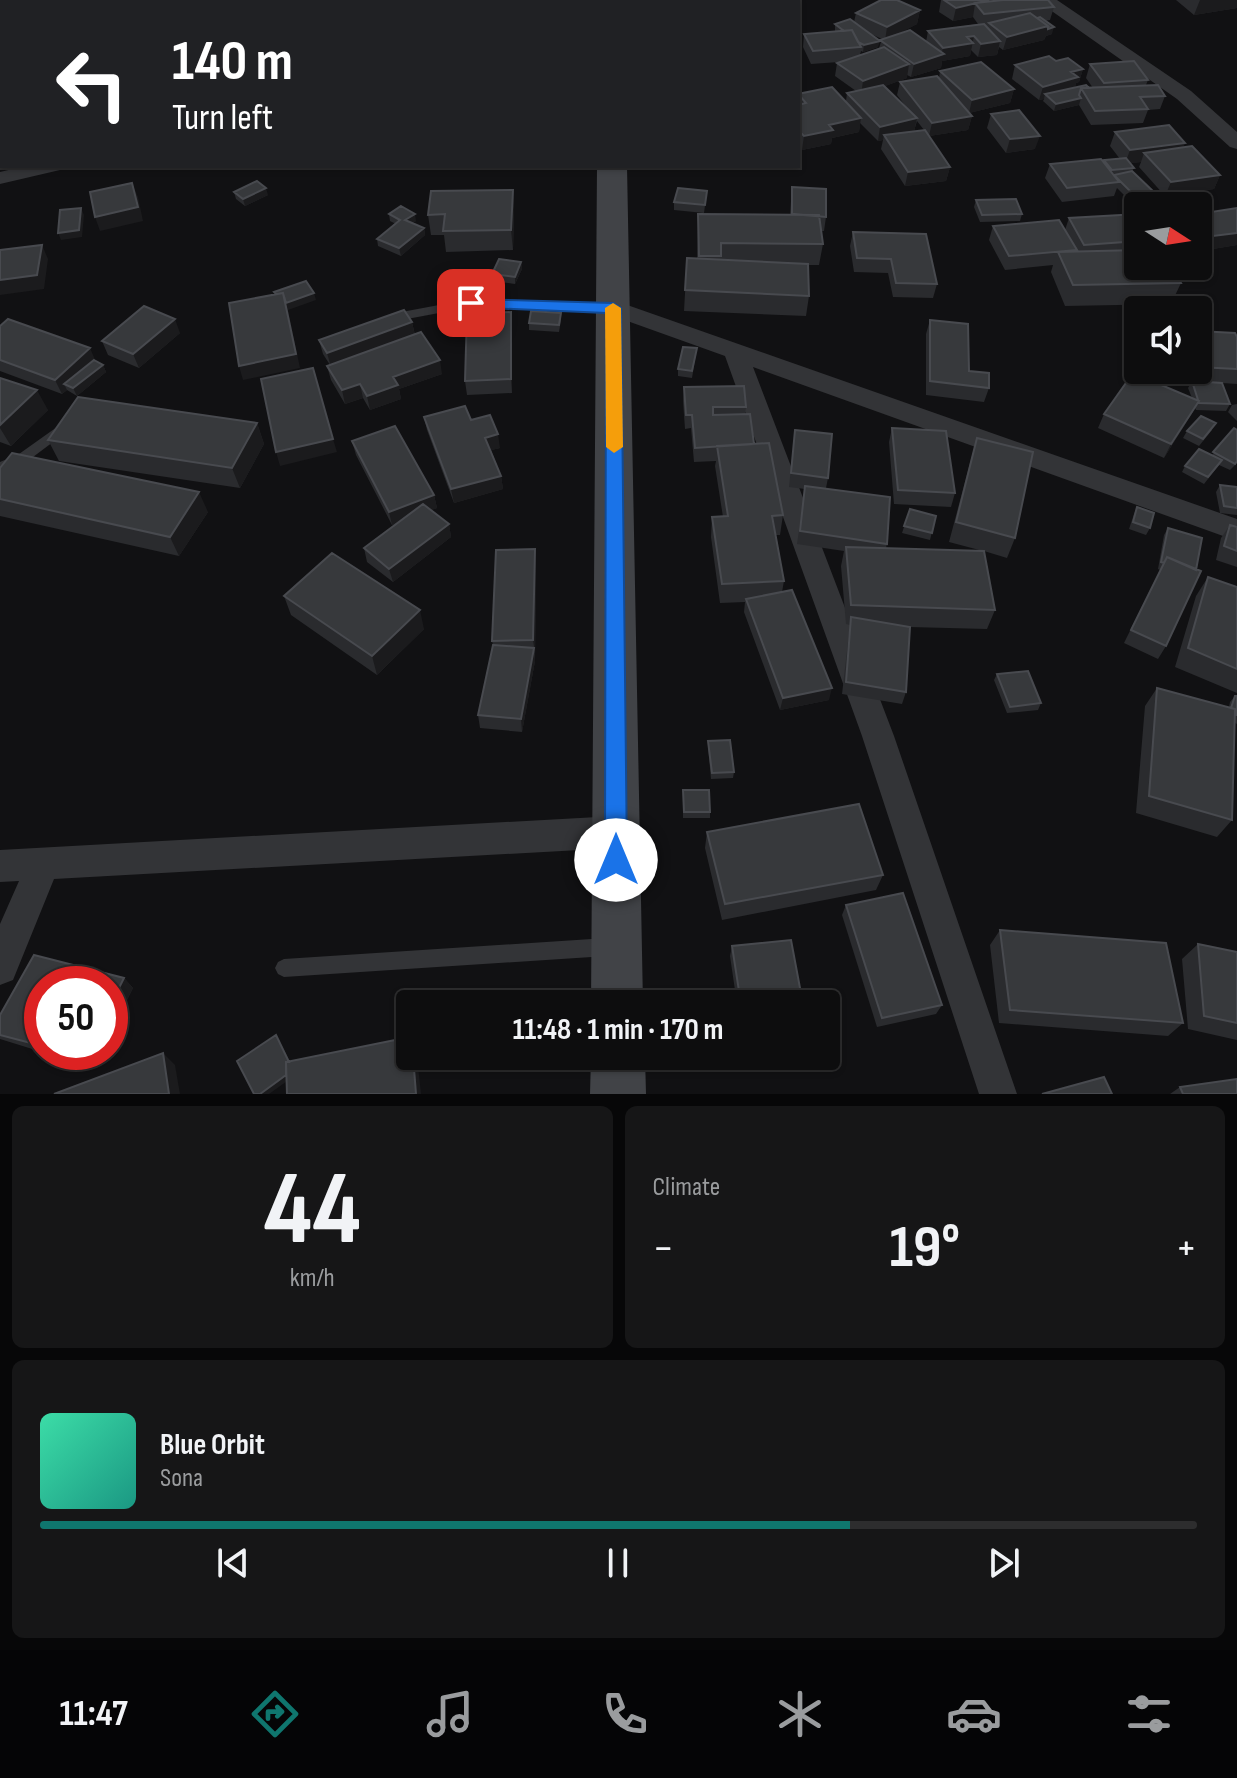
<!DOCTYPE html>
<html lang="en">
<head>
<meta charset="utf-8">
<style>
  :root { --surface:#0d0d0e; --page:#161617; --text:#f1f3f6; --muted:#9a9c9e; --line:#2d2d2e; --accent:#0f766e }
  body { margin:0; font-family:"Sofia Sans Condensed",sans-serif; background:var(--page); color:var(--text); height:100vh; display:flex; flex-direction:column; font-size:30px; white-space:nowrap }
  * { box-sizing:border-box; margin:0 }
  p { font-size:26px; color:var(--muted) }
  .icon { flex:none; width:44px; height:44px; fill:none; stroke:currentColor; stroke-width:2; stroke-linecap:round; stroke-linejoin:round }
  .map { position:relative; height:1094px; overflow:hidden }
  .details { display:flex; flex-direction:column; gap:12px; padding:12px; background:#070708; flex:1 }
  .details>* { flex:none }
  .banner { position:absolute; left:0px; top:0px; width:800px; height:168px; box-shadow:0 2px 6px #0004,0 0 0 2px var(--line); background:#202124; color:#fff; overflow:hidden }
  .needle { width:52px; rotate:102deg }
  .tools { position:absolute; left:1124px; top:192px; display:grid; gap:16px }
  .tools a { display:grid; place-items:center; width:88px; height:88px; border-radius:8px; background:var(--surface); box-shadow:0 2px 6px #0004,0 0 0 2px var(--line); font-size:40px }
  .speed { position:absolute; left:24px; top:966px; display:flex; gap:16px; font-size:40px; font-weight:700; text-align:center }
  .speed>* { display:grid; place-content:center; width:104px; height:104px; border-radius:50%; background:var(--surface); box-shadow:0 2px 6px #0004,0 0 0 2px var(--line); line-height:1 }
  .speed .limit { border:12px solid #d22; background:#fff; color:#111 }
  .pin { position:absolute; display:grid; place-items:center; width:68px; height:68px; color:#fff; margin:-34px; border-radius:16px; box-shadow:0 4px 12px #0006 }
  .me { position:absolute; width:88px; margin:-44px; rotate:0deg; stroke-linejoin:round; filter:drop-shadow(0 0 6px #0008) }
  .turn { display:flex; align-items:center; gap:28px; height:168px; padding:0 40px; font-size:36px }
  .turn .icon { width:104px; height:104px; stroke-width:2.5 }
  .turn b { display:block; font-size:56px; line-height:68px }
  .big { font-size:60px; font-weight:700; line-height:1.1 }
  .details .widget { flex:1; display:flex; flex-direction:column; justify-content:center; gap:12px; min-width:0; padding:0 28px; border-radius:12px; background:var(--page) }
  .details .dial { align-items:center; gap:0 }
  .dial b { font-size:104px; line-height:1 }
  .song { display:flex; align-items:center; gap:24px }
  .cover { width:96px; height:96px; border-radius:12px; background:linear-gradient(135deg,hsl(160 70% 55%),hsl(170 70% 35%)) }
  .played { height:8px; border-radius:4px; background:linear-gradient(90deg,var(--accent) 70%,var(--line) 70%) }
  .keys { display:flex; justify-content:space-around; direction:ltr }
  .heat { display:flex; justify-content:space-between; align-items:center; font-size:44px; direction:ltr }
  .details .tiles { flex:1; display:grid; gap:12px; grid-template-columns:1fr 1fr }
  .widget:last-child { grid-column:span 2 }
  .trip { position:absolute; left:396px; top:990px; width:444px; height:80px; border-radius:8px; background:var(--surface); box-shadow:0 2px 6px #0004,0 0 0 2px var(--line); font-weight:700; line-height:80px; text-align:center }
  .tab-bar { display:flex; height:128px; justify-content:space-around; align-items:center; background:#050506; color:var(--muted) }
  .tab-bar .icon { width:56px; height:56px }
  .tab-bar .current { color:var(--accent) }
  .tab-bar b { font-size:36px; color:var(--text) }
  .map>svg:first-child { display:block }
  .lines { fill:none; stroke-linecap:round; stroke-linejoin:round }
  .service { fill:#333437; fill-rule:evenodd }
  .minor { fill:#333437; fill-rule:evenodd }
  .secondary { fill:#414347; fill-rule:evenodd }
  .wall { fill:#2a2b2e; fill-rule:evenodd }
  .shaded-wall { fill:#1b1b1d }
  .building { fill:#37393c; stroke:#484a4f; stroke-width:2 }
  .route { fill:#1a73e8; stroke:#114b97; stroke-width:2 }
  .slow { fill:#f59e0b }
</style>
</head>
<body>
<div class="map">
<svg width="1237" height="1094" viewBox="0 0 1237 1094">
  <rect width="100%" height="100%" fill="#111113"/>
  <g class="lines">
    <!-- service -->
    <path class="service" d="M471 299 613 304 619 308 613 312 471 307 391 322 385 318 391 314Z
      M64 422 69 424 70 427 69 430 29 460 0 472V462L19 454Z
      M607 938 613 941 616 947 613 953 607 956 284 977 278 974 275 968 278 962 284 959Z"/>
    <!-- minor -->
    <path class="minor" d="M292 0H310L312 2H294Z
      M1036 0H1057L1191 91 1237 132V149L1230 147 1177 99Z
      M25 166H63L60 170 0 184V172Z
      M613 300 1237 519V541L753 367 894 736 1017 1094H979L862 736 725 356 605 313 601 308 605 303Z
      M616 816 628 821 633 832 628 843 616 848 54 879 13 980 0 985V924L19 881 0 882V850Z"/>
    <!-- secondary -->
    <path class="secondary" d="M599 0H623V2H599Z
      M597 166H627L643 1004H591Z
      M591 1056H645L646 1094H590Z"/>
  </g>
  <!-- wall -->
  <path class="wall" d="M450 0H479L478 2H450Z
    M649 0H664V2H649Z
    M941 0H1048L1054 7 1050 20 1045 21 1052 34 1046 36 1044 40 1003 50 999 47 997 55 978 57 971 50 970 56 942 61 941 68 911 77 907 75V78L885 86 907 108 897 95 900 82 939 78 940 71 1014 89 1010 103 969 113 972 116 968 130 929 136 950 167 946 181 905 186 881 149 883 140 878 141 860 123 859 132 832 138 831 144 802 150 798 146V94L846 101 847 93 856 91 835 76 837 63 839 62 811 64 803 47 804 34 835 32V24L854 22 856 13 920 10 917 24 895 35 926 42 928 31 978 24 973 17 953 21 939 12ZM871 34 882 39 879 48 860 55 861 51 863 52 878 47ZM917 121 924 130 914 131Z
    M1176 0H1237V8L1194 15Z
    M1056 61 1083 69 1079 82 1076 83 1075 87 1093 88 1086 78 1090 64 1148 80 1146 85 1165 96 1160 109 1148 110 1143 123 1091 125 1079 105 1054 111 1043 101 1044 99 1039 100 1012 79 1015 65Z
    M991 114 1035 149 1006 153 987 128Z
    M1115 132 1185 143 1183 147 1220 175 1214 189 1165 196 1139 167 1141 162 1130 163 1134 168 1132 171 1154 202 1135 206 1117 188 1114 196 1062 202 1045 178 1050 164 1103 162 1104 160 1120 159 1110 146Z
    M792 187 826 217 824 231H821L823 244 819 265H808L809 296 806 316 684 311 687 258 697 259 698 214 790 215Z
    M513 190 514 210 513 250 446 252 444 235H431L428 215Z
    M707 191 704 213 674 210V202Z
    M234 192 268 195 245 206 236 199Z
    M976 200 1022 214 1020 221 980 222 974 207Z
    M1237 208V245L1207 250 1198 241V214Z
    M389 214 416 221 412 223 424 228 425 235 401 256 378 246 377 239 396 224 390 221Z
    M1138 214V266L1181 283 1171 304 1065 306 1051 272 1053 265 1005 270 989 240 993 226 1065 230 1069 218Z
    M853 232 937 284 933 298 893 297 888 273 854 272 850 246Z
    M521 262 522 269 515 284 492 281V274Z
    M511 312 512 326V393L467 395 465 381Z
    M561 313V320L559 332 529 330V323Z
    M930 320 969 371 989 388 984 402 926 395V334Z
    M412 322 415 335 442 374 399 389 401 399 370 410 363 398 345 404 331 380 327 366 330 365 323 354 319 340Z
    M0 326 96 361 103 365 106 372 77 396 67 390 62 394 0 371Z
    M1198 331 1237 337V384L1222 383 1230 404 1226 411 1196 410 1195 408 1164 458 1098 428 1104 414 1192 398 1188 388 1192 381 1172 380 1168 370H1198Z
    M180 333 139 368 108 355 102 341Z
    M697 348 692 378 678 376V369Z
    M0 378 48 410 11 446 0 442Z
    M684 387 746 407 745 414 754 444 783 515 780 535H776L784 581 782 592 829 700 780 710 744 612 745 602 720 603 711 537 712 517H723L715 466 716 461 694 462 691 428 685 429 683 401Z
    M1237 404V421L1228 412 1232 405Z
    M424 417 471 420 500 448 491 450 501 476 503 489 454 503 427 430Z
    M257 423 264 444 240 488 59 461 48 440Z
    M892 428 955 493 951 507 894 504 889 442Z
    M795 430 828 478 826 488 887 544 886 548 983 551 949 542 971 459 977 438 1015 538 1007 558 984 551 995 610 987 629 909 627 906 692 902 704 842 694 850 625 846 624 841 566 844 551 797 544 805 489 789 487Z
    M1212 430 1199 446 1183 438 1187 431Z
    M1237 430V463L1230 470 1219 465 1204 484 1182 472 1185 466 1212 455Z
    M352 441 434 495 437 508 431 510 449 524 451 537 393 582 367 562 364 548 398 523 392 525 356 455Z
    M0 468 208 512 179 556 0 516Z
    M1220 485 1237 487V515L1220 513 1216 492Z
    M1137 507 1150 528 1146 535 1129 529 1134 514Z
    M910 509 936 516 930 540 902 533Z
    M1230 525 1237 527V567L1216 560 1221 538Z
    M1168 528 1166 646 1158 659 1124 643 1160 570 1158 569 1164 535Z
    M536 562 535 661 522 732 480 728 478 715 493 645 492 641Z
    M1208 577 1237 587V693L1175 667 1196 596Z
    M284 596 424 629 377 675 291 615Z
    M997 674 1041 703 1038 710 1007 713 994 680Z
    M1157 688 1229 707 1230 702 1235 696H1237V724L1235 723 1232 820 1217 837 1136 813 1145 706Z
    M708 741 734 772 733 778 711 779 708 747Z
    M683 790 710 812V818H683Z
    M707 832 883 875 876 890 722 920 705 848Z
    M846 905 942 1005 936 1014 877 1027 842 915Z
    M1000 930 1183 1023 1168 1036 999 1023 990 945Z
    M1198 944 1237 952V1040L1188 1029 1182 959Z
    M732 946 803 1004H737L730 956Z
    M34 955 124 978 133 988 110 1034V984H42V1052L0 1039V1015Z
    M43 1052H101L94 1066Z
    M745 1056H813L809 1064 748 1070Z
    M1180 1087 1237 1094H1170Z"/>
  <!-- shaded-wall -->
  <path class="shaded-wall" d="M1200 0H1237V8L1194 15Z
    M975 4 973 17 953 21 956 8Z
    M920 10 917 24 885 41 887 27Z
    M0 15 2 20V28L0 29Z
    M1048 26 1054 27 1052 34 1046 36 1044 40 1003 50 1007 37Z
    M974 36 970 56 942 61 941 68 911 77 914 64 941 55 943 48 967 37Z
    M880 41 878 47 863 52 864 45Z
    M1000 41 997 55 978 57 981 44Z
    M909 64 907 78 861 95 863 81Z
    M1083 69 1079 82 1076 83 1074 91 1045 94 1044 99 1039 100 1043 87 1071 72Z
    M1014 89 1010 103 969 113 972 100Z
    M1081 98 1079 105 1054 111 1056 104Z
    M972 116 968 130 929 136 932 123Z
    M861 118 859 132 832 138 831 144 802 150 804 136 829 125Z
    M917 118 914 132 884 135 883 140 878 141 880 127Z
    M1040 136 1035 149 1006 153 1010 139Z
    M0 139H2V154H0Z
    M1185 143 1179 157 1144 153 1141 162 1125 164 1130 150Z
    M950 167 946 181 905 186 908 172Z
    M1220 175 1214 189 1165 196 1171 182Z
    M132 183 138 197 143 221 100 231 95 217Z
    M266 188 268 195 245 206 243 199Z
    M513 190 514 210 513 250 511 230Z
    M1157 195 1154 202 1135 206 1138 199Z
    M81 208 84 215 82 237 61 240 58 233Z
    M415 214 416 221 406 227 405 220Z
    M424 228 425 235 401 256 399 248Z
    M1237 233V245L1207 250 1213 236Z
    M42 245 48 259 44 289 0 295V280Z
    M521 262 522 269 515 284V277Z
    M283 293H314L316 300 288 310 300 368 243 380 239 366Z
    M511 312 512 326V393L511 379Z
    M175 319 180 333 139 368 133 354Z
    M412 322 415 336 331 367 327 353Z
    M90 348 96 362 64 384 67 390 62 394 55 380Z
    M440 360 442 374 399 389 401 399 370 410 367 396 393 377Z
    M103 365 106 372 77 396 73 388Z
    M360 384 363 398 345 404 342 390Z
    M37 390 48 410 11 446 0 428V425Z
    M1199 401 1191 415 1164 458 1171 444Z
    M257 423 264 444 240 488 232 468Z
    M498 434 500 448 487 451 485 438Z
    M333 439 337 452 280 466 276 452Z
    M501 476 503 489 454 503 451 489Z
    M199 492 208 512 179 556 170 537Z
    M434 495 437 508 392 525 389 512Z
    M449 524 451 537 393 582 389 569Z
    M535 549 536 562 535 653 533 640Z
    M420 610 424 629 377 675 372 656Z
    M534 648 535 661 522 732 521 719Z
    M832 688 829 700 780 710 783 698Z
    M124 978 133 988 110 1034V1006Z
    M276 1035 297 1074 269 1094H260Z
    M87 1052H101L94 1066 84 1058Z
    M163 1053 175 1065 180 1094H169Z
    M413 1056H417L421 1094H416Z"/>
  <!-- building -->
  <path class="building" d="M198 0H268L271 2 195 1Z
    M343 0H441V2H343Z
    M685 0H707V2H685Z
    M881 0H897L920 10 887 27 856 13Z
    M944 0H989L956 8Z
    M1003 0H1048L1054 7 984 14 975 3Z
    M1030 13 1048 26 1007 37 989 23Z
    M1040 17 1054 27 1048 29V26L1037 18Z
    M850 19 880 41 864 45 858 42 852 30 844 31 835 24Z
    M984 24 1000 41 981 44 974 36 967 37 973 43 943 48 928 31Z
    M852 30 861 47 813 51 804 34Z
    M910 30 944 54 914 64 880 40Z
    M884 47 909 64 863 81 837 63Z
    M1049 56 1056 61 1068 58 1083 69 1071 72 1078 77 1043 87 1015 65Z
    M1134 61 1148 80 1104 83 1090 64Z
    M981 62 1014 89 972 100 940 71Z
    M937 76 972 116 932 123 900 82Z
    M883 85 917 118 880 127 847 93Z
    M1086 85 1089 88H1081L1079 95 1081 98 1056 104 1045 94Z
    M1158 85 1165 96 1140 97 1148 109 1095 111 1081 88Z
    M832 87 861 118 829 125 833 130 804 136 798 130V105L806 103 798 94Z
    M1019 110 1040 136 1010 139 991 114Z
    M2 113V139H0V114Z
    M1169 125 1185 143 1130 150 1115 132Z
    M925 130 950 167 908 172 884 135Z
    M1192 146 1220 175 1171 182 1144 153Z
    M1126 158 1134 168 1112 170 1104 160Z
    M1101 159 1119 182 1067 188 1050 164Z
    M1132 171 1157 195 1138 199 1114 175Z
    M257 181 266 188 243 199 234 192Z
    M132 183 138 207 95 217 90 192Z
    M792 187 826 189V217L792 214Z
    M678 188 707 191 705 205 674 202Z
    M513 190 511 230 443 231 445 214 428 215 431 191Z
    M1016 199 1022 214 982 215 976 200Z
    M401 206 415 214 405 220 424 228 399 248 377 239 400 220 389 214Z
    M81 208 79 230 58 233 60 210Z
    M1237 208V233L1213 236 1198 220V214Z
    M698 214 819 215 823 244 721 243V256H699Z
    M1138 214V241L1084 245 1069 218Z
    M1059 220 1077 250 1009 256 993 226Z
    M853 232 926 234 937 284 896 283 891 259 857 258Z
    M42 245 37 275 0 280V250Z
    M1138 250V266H1172L1181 283 1073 285 1058 252Z
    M687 258 808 264 809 296 685 290Z
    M499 259 521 262 515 277 492 274Z
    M306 281 314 293 286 303 283 293 276 294 274 292Z
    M283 293 296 354 239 366 229 303Z
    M144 306 175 319 133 354 102 341Z
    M404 310 412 322 327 353 319 340Z
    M531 311 561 313 559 325 529 323Z
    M511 312V379L465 381 467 314Z
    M8 319 90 348 55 380 0 360V326Z
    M930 320 968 324 969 371 989 373V388L930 381Z
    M1198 331 1235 333 1237 337V369L1198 367Z
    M421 332 440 360 393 377 398 385 367 396 360 384 342 390 327 366Z
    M683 347 697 348 692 371 678 369Z
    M94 360 103 365 73 388 64 384Z
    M313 368 333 439 276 452 261 379Z
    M1133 373 1199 401 1171 444 1104 414Z
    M0 378 37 390 0 425Z
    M1192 381 1222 383 1230 404 1199 403Z
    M744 386 746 407H713V415L750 414 754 444 695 448 692 415H686L684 387Z
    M78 397 257 423 232 468 48 440Z
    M465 406 471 420 490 415 498 434 485 438 501 476 451 489 424 417Z
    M1201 416 1216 423 1203 439 1187 431Z
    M395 426 434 495 389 512 352 441Z
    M892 428 946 431 955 493 898 490Z
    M1234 428 1237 430V461L1235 464 1213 452Z
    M795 430 832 434 828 478 791 473Z
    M977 438 1033 452 1015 538 956 522Z
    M769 443 783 515 772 516 784 581 722 584 712 517 728 516 717 446Z
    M1199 449 1222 460 1208 477 1185 466Z
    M12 453 199 492 170 537 0 499V468Z
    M1220 485 1237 487V508L1224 506Z
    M805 486 890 497 887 544 800 531Z
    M423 504 449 524 389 569 364 548Z
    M1137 507 1154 513 1150 528 1133 522Z
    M910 509 936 516 932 533 904 526Z
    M1230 525 1237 527V551L1224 546Z
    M1168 528 1202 538 1196 570 1167 557 1164 563 1161 562Z
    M846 547 984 551 995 610 851 605Z
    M535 549 533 640 492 641 496 550Z
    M332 553 420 610 372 656 284 596Z
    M1167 557 1201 571 1166 646 1131 630Z
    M1208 577 1237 587V669L1188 648Z
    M792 590 832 688 783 698 746 599Z
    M851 617 910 627 906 692 846 682Z
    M493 645 534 648 521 719 478 715Z
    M1028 671 1041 703 1010 707 997 674Z
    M1157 688 1235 709 1232 820 1149 796Z
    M1235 696H1237V715L1235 714V709L1231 708Z
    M730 740 734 772 712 773 708 741Z
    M683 790H709L710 812H684Z
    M859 804 883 875 725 904 707 832Z
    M903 893 942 1005 882 1018 846 905Z
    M1000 930 1166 943 1183 1023 1010 1010Z
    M791 940 803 1004H741L732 946Z
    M1198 944 1237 952V1023L1204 1016Z
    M34 955 124 978 110 1006V984H42V1046L0 1035V1015Z
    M276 1035 289 1062H286V1075L260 1094H254L237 1061Z
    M410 1037V1056H413L416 1094H287L286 1062Z
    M64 1052H87L84 1058Z
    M163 1053 169 1094H54Z
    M749 1056H812L750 1062Z
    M1104 1077 1112 1094H1042Z
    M1237 1079V1094H1183L1180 1087Z"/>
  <!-- route -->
  <path class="route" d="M471 299 613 303 621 308 627 860 624 868 616 871 609 868 605 860 606 313 465 307 463 303Z"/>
  <!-- slow -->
  <path class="slow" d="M613 303 621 308 623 447 614 453 606 447 605 308Z"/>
</svg>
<div class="tools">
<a><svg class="needle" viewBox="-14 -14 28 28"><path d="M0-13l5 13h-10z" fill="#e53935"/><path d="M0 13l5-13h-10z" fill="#9a9c9e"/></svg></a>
<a><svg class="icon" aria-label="sound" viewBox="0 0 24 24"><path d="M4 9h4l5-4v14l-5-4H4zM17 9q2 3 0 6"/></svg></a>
</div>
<div class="speed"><div class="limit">50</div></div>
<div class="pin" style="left:471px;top:303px;background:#d93025"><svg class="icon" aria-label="arrive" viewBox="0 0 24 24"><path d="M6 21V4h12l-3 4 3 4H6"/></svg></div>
<svg class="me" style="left:616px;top:860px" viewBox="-20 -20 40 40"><circle r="19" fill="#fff"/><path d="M0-13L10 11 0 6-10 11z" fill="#1a73e8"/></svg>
<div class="trip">11:48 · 1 min · 170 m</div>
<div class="banner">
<div class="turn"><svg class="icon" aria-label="left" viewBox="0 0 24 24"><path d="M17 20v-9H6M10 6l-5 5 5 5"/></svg><div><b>140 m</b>Turn left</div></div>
</div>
</div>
<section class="details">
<div class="tiles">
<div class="widget dial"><b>44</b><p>km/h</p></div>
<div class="widget"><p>Climate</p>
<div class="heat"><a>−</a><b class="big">19°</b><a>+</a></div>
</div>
<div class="widget">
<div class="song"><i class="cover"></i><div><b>Blue Orbit</b><p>Sona</p></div></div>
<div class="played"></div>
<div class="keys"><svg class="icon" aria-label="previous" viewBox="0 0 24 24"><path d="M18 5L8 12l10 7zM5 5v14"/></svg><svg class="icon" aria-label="pause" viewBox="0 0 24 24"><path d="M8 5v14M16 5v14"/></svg><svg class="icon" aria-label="next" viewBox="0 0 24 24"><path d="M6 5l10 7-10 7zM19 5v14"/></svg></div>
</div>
</div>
</section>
<nav class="tab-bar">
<b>11:47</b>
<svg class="icon current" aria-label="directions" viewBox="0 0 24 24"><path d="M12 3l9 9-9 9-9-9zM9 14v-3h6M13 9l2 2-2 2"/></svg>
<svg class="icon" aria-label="music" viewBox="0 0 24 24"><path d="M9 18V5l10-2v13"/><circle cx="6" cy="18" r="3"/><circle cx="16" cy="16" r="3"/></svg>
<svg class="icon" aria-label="phone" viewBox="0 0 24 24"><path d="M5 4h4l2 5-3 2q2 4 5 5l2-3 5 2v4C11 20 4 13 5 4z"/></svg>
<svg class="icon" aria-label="climate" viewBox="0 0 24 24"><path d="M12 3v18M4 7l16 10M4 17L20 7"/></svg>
<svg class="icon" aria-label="car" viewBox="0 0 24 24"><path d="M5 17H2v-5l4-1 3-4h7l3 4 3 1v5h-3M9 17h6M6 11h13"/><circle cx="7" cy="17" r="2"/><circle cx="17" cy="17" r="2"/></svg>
<svg class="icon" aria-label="filters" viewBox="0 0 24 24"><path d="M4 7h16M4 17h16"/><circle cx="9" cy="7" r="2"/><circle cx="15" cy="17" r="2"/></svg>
</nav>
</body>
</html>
